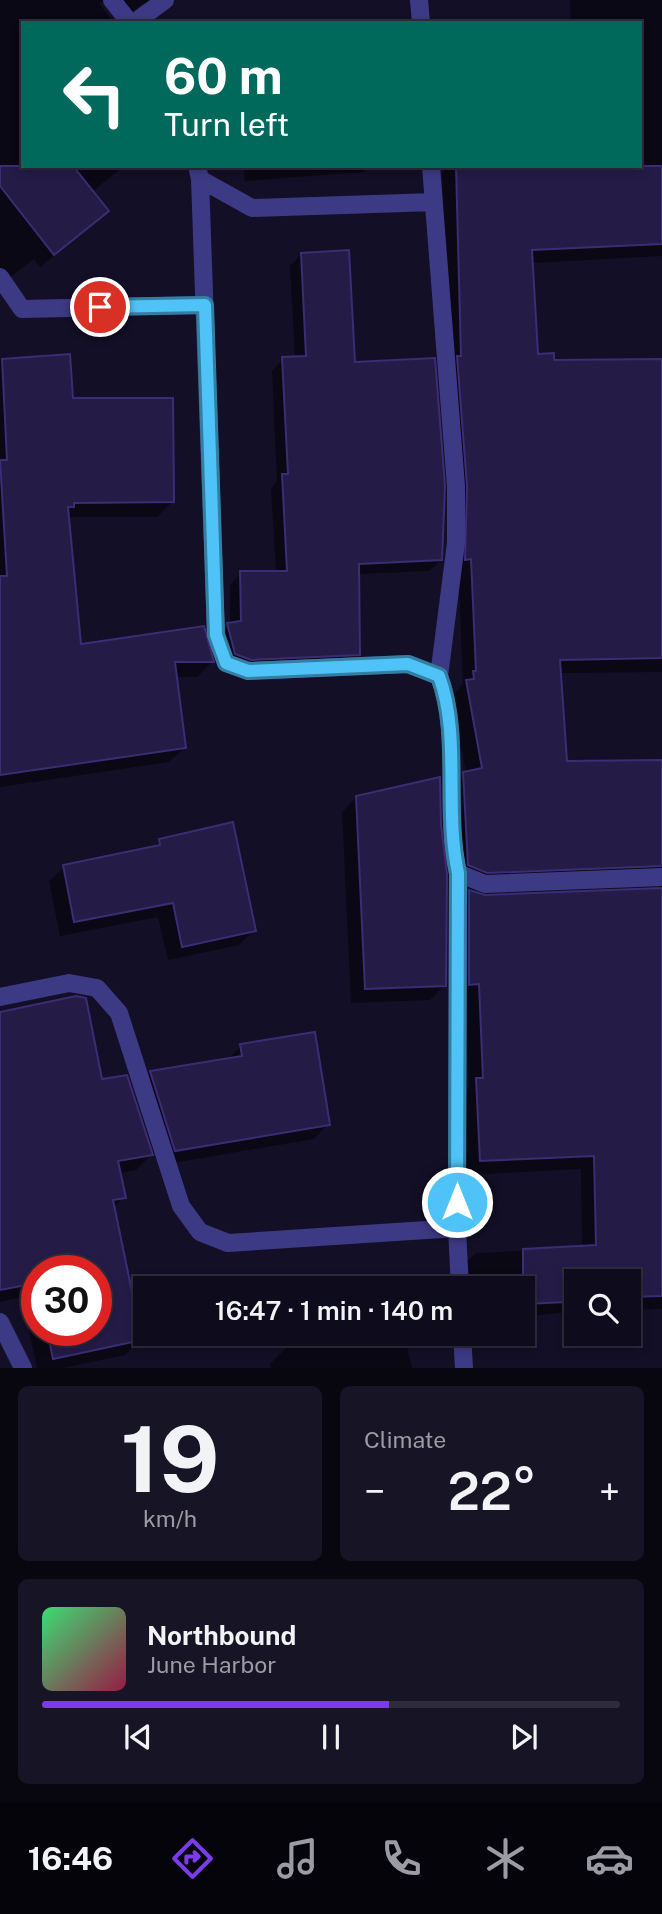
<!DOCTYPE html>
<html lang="en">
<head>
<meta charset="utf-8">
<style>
  :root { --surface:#0e0b1c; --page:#171425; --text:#f1f3f6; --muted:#9b9ba3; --line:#2e2b3b; --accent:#7c3aed }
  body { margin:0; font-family:"Public Sans",sans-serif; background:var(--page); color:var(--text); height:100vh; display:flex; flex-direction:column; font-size:26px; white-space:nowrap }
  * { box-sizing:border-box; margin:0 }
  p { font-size:23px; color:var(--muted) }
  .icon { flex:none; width:38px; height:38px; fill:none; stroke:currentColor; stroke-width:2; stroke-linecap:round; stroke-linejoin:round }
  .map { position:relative; height:1368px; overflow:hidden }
  .details { display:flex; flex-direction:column; gap:18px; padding:18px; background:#08060f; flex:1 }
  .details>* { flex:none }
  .hud { position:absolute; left:21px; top:21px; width:621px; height:147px; border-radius:0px; box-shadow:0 4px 10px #0003,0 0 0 2px var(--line); background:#00695c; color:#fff; overflow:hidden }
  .tools { position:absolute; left:564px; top:1269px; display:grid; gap:14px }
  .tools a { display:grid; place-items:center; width:77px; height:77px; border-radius:0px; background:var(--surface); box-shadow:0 4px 10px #0003,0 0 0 2px var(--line); font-size:35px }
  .speed { position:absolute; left:21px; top:1255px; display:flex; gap:14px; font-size:35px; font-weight:700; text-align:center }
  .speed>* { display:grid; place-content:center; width:91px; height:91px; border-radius:50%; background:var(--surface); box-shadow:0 4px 10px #0003,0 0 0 2px var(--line); line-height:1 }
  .speed .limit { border:10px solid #d22; background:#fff; color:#111 }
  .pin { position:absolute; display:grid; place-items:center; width:60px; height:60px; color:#fff; margin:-30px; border:4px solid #fff; border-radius:50%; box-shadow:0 2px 7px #0007 }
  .me { position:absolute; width:77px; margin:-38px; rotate:0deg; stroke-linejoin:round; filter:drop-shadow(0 0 5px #0008) }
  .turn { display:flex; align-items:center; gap:24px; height:147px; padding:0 28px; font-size:32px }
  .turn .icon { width:91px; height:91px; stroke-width:2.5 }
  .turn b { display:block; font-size:49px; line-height:60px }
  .big { font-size:52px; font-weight:600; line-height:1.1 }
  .details .widget { flex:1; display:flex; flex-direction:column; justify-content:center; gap:10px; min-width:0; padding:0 24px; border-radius:10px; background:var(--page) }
  .details .dial { align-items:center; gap:0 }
  .dial b { font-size:91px; line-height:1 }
  .song { display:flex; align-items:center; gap:21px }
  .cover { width:84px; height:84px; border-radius:10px; background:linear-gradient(135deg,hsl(140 70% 55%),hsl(340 70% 35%)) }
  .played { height:7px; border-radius:4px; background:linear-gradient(90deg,var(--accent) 60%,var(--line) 60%) }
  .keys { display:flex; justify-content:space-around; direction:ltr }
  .heat { display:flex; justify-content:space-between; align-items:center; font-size:38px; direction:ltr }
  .details .tiles { flex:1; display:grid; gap:18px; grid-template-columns:1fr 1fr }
  .widget:last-child { grid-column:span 2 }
  .trip { position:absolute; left:133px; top:1276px; width:402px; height:70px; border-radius:0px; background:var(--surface); box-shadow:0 4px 10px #0003,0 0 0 2px var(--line); font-weight:600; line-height:70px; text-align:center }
  .tab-bar { display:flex; height:112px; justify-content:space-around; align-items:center; background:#06040b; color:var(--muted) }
  .tab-bar .icon { width:49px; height:49px }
  .tab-bar .selected { color:var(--accent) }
  .tab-bar b { font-size:32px; color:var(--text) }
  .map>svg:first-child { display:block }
  .shadow { fill:#0007; fill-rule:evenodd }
  .building { fill:#241b47; stroke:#3b2d73; stroke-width:2 }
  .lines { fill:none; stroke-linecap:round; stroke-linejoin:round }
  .minor { stroke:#3d3a85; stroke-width:18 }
  .route-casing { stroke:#337fa1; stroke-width:18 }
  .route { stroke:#4fc3f7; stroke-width:12 }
</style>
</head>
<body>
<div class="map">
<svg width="662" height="1368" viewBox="0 0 662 1368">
  <rect width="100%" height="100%" fill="#130f26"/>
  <!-- shadow -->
  <path class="shadow" d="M0 0H156L143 3 120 21 103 2 99 3 114 23H23V166H124L92 192 107 211 94 224 40 267 34 259 0 285Z
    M570 0H662V256L531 263 536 356 553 362 662 361V672L559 673 565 763 662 762V1309L628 1310V1281H576V1311L523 1317V1288H462L461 1267 476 1253 582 1248 581 1169 466 1175 463 1094 469 1087 466 998 456 906 470 892 485 897 659 890 657 884 455 879 449 788 466 773 452 696 463 684 442 173 449 166H640V23H571Z
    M243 166H369L364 172 245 181Z
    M301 254 441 560 429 571 357 574 358 654 347 666 238 670 216 636 230 625V585L241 573H276L271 488 277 481 272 371 283 359 295 358 290 266Z
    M69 356 72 400 172 502 157 517H67L79 646 212 662 197 677H175L185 747 169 762 0 787V360Z
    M357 797 445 985 430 1000 351 1003 342 812Z
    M160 840 254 930 239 945 168 960 158 917 60 936 49 881 64 867 152 849Z
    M0 1014 100 1081 151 1155 136 1170 119 1173 124 1197 113 1208 140 1340 125 1355 63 1368H37L22 1297 0 1302ZM37 1270H96V1330H37Z
    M241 1046 328 1124 314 1139 161 1165 136 1087 150 1073 227 1060Z
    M329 1334H404L412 1368H271L270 1364 287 1347 325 1338Z"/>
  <!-- building -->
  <path class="building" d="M0 166H73L109 211 54 255 0 186Z
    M456 166H662V244L532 250 538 354 554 353V360L662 359V658L560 660 567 761 662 760V866L487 873 468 865 463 772 482 768 466 680 474 679 473 671H476L471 559 465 560 467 486 457 356H461Z
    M349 250 355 362 435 358 445 486 442 560 359 564 360 655 251 660 235 654 227 623 241 621 240 571H287L282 474H288L282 357 306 356 301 253Z
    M70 354 73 398H173L174 502 74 503V507H68L81 644 204 626 214 662H175L186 748 0 775V576H7L0 460H7L2 359Z
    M440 777 441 825 447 874 446 986 365 989 356 796Z
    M233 822 256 931 182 947 173 903 74 922 63 865 160 845 159 839Z
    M662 888V1296L628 1297V1281H576V1298H566L567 1302 523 1304V1249L596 1245 594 1156 480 1161 476 1078H483L479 984 469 985V890L485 895Z
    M76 996 86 998 102 1079 127 1075 153 1155 118 1161 126 1198 113 1200 142 1340 53 1359 47 1330H96V1270H37V1283L0 1290V1012Z
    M315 1032 330 1125 175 1151 150 1071 242 1056 240 1044Z"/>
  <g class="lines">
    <!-- minor -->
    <path class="minor" d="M112 0 130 23
      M419 0 421 23
      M134 23 165 0
      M197 166 200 179 216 635 226 663 249 671 408 664 439 676C462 737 443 809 458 873L485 884 662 877
      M431 166 456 486V543L439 676
      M200 179 252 208 434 202
      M0 277 22 309 205 305
      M458 873 457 1228 460 1288
      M0 997 69 983 97 988 119 1013 181 1206 200 1232 228 1243 457 1228
      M0 1322 23 1368
      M462 1334 464 1368"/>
  </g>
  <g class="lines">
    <!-- route casing -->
    <g class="route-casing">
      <path id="route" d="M100 307 205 305 216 635 226 663 248 671 408 664 439 676C461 735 444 808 458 873L457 1202"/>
    </g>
    <!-- route -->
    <use href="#route" class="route"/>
  </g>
</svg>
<div class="tools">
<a><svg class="icon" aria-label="search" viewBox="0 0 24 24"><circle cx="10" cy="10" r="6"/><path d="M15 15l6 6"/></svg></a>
</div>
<div class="speed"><div class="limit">30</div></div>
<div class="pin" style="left:100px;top:307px;background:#d93025"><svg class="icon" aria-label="arrive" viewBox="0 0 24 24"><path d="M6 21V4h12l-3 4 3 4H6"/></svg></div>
<svg class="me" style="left:457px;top:1202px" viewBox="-20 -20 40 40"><circle r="17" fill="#4fc3f7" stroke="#fff" stroke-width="3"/><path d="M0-11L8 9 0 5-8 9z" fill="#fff"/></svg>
<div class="trip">16:47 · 1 min · 140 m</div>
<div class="hud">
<div class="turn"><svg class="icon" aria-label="left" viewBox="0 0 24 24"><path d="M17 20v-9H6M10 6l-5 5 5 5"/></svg><div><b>60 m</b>Turn left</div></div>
</div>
</div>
<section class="details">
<div class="tiles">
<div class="widget dial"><b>19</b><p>km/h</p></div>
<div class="widget"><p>Climate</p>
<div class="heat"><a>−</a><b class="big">22°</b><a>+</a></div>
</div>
<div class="widget">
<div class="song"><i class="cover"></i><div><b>Northbound</b><p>June Harbor</p></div></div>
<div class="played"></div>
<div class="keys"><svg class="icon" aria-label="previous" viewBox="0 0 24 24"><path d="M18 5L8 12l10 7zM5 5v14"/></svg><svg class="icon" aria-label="pause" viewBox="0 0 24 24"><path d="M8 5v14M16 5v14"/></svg><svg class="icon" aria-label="next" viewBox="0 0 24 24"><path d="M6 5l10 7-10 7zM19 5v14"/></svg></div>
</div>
</div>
</section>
<nav class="tab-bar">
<b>16:46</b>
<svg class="icon selected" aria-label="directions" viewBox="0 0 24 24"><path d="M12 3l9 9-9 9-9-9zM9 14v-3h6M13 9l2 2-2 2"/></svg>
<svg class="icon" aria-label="music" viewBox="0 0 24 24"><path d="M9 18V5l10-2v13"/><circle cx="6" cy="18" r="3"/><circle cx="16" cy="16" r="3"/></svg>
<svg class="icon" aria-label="phone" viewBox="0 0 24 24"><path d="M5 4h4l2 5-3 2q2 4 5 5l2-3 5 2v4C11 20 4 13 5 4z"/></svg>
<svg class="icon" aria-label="climate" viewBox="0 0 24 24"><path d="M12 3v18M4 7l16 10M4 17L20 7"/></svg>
<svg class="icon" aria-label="car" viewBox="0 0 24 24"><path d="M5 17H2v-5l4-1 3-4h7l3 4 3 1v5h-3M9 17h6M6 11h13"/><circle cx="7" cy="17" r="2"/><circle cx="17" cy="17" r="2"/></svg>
</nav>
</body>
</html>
